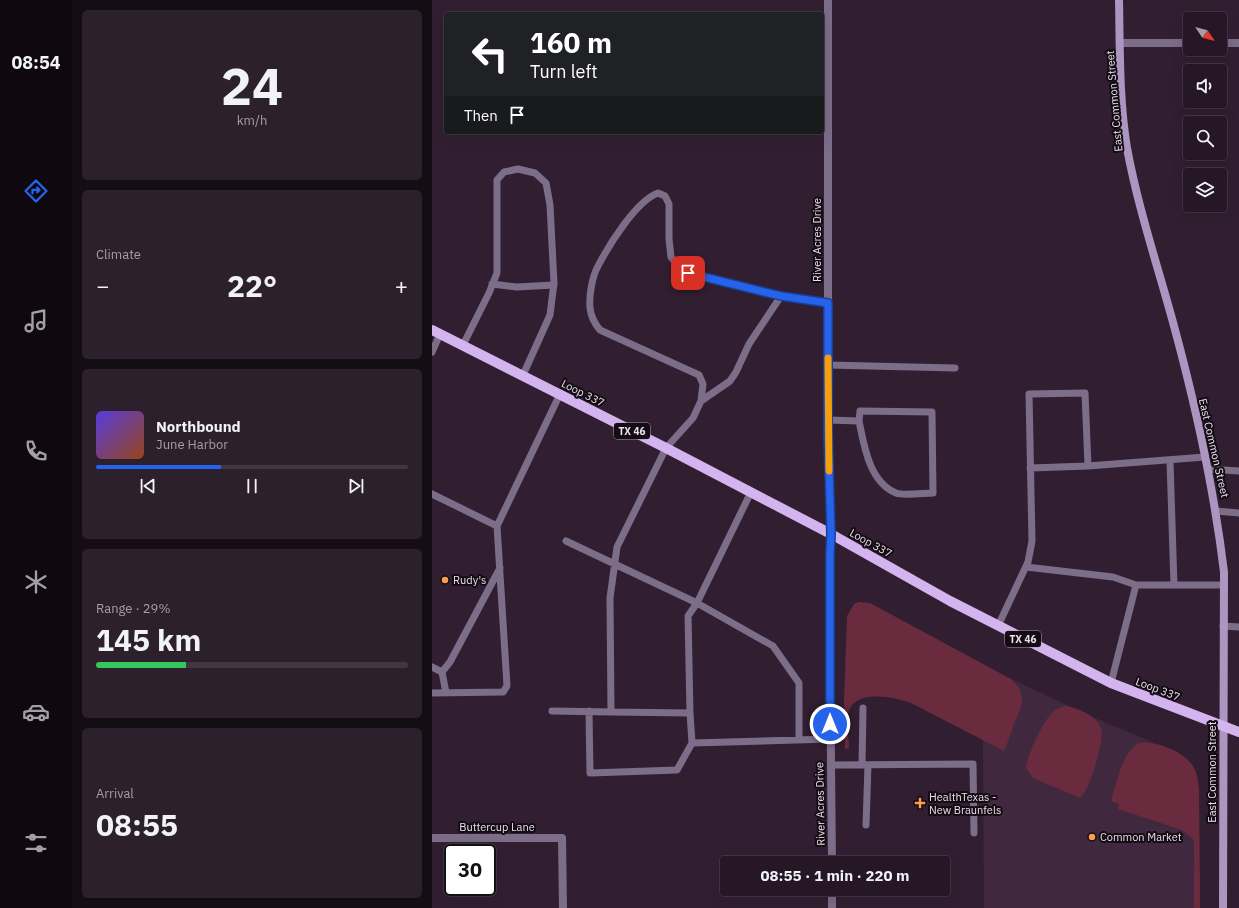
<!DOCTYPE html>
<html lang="en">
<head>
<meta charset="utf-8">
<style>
  :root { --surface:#251725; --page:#2d202d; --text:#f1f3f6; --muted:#a39fa7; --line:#423642; --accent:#2563eb }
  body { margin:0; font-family:"IBM Plex Sans",sans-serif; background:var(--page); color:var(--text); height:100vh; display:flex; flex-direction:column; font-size:15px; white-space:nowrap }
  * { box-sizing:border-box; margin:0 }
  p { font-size:13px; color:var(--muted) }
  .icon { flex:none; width:22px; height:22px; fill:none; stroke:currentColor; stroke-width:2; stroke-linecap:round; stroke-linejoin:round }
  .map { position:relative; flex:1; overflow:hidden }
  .drawer { display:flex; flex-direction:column; gap:10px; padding:10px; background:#140d14; width:360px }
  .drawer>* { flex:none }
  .top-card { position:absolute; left:12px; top:12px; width:380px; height:122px; border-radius:4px; box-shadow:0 4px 16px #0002,0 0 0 1px var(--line); background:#202124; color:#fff; overflow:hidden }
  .needle { width:26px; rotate:125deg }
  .buttons { position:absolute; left:751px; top:12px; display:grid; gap:8px }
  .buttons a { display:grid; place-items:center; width:44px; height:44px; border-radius:4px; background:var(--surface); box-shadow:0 4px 16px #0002,0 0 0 1px var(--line); font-size:20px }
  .speed { position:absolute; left:12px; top:844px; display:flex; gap:8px; font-size:20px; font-weight:700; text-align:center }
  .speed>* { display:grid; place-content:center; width:52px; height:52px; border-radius:50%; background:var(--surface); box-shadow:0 4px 16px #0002,0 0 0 1px var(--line); line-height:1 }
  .speed .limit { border:2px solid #111; border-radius:6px; background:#fff; color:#111 }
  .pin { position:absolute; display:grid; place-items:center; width:34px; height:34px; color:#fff; margin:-17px; border-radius:8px; box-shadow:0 2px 6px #0006 }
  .me { position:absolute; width:44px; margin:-22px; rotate:0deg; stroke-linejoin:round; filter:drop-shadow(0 0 3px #0008) }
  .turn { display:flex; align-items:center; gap:14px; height:84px; padding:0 20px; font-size:18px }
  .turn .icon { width:52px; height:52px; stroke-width:2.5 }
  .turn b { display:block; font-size:28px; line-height:34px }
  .then { display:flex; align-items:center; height:38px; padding:0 20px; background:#0003; gap:8px; font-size:15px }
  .big { font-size:30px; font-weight:700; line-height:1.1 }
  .drawer .card { flex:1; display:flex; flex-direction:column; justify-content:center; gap:6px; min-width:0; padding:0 14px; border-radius:6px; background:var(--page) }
  .drawer .dial { align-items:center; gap:0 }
  .dial b { font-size:52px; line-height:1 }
  .song { display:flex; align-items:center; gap:12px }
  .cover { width:48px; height:48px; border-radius:6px; background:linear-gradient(135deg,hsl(250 70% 55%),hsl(20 70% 35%)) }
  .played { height:4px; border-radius:2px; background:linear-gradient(90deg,var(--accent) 40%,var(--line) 40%) }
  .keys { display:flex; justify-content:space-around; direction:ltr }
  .heat { display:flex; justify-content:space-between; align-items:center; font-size:22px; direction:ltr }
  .charge { height:6px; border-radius:3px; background:linear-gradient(90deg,#34c759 29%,var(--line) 0) }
  .trip { position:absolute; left:288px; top:856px; width:230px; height:40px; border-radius:4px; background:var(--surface); box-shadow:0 4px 16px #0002,0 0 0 1px var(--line); font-weight:700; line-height:40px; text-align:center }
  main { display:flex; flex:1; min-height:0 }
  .tab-bar { display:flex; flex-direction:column; width:72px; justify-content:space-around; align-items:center; background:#0f090f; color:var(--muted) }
  .tab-bar .icon { width:28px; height:28px }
  .tab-bar .selected { color:var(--accent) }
  .tab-bar b { font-size:18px; color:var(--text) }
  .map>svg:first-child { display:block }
  .built { fill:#40293f }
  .green { fill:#692b3d }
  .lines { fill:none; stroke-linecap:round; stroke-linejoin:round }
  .service { stroke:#7c6d89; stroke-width:7 }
  .minor { stroke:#7c6d89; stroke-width:8 }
  .secondary { stroke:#ad95c2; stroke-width:8 }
  .primary { stroke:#d3b4ee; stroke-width:10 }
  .route-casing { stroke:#184099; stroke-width:10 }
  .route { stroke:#2563eb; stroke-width:7 }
  .slow { stroke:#f59e0b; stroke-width:7 }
  .poi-dot { fill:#fa9f4f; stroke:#140c14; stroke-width:1.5 }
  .labels { text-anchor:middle; stroke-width:4; stroke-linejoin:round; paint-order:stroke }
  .shield { fill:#140c14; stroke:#aba0aa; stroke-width:1 }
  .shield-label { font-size:10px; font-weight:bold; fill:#ecdfeb }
  .street-label { font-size:11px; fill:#ecdfeb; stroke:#140c14 }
  .poi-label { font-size:11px; fill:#ecdfeb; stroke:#140c14; text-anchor:start }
</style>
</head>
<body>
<main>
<nav class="tab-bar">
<b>08:54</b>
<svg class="icon selected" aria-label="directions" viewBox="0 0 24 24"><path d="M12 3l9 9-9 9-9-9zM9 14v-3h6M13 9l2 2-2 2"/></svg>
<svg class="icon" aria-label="music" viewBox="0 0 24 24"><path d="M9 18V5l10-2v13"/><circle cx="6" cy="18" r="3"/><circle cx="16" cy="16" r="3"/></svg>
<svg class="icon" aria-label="phone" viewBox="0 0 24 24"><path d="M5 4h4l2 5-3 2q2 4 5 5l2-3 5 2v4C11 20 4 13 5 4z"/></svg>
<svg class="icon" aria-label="climate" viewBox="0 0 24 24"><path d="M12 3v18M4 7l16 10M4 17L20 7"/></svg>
<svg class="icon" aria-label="car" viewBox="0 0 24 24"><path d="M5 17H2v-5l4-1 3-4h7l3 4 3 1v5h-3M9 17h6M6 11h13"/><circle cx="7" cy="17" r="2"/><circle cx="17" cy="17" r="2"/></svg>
<svg class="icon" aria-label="filters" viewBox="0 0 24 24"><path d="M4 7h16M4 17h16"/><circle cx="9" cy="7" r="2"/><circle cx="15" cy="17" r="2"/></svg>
</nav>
<section class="drawer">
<div class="card dial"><b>24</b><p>km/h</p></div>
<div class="card"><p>Climate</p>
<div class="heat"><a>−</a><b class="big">22°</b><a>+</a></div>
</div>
<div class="card">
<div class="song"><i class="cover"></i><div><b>Northbound</b><p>June Harbor</p></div></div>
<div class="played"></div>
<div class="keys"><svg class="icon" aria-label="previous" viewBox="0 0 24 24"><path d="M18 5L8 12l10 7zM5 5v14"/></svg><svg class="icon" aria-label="pause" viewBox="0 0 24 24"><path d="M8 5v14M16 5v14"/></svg><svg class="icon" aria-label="next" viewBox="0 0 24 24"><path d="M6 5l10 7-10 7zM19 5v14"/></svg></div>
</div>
<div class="card"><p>Range · 29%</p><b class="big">145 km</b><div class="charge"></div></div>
<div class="card"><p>Arrival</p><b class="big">08:55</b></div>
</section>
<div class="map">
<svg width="807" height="908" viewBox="0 0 807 908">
  <rect width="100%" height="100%" fill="#311f31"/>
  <!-- built -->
  <path class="built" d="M579 679 658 716 744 752 759 763 763 770 767 789 768 908H552L551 739Z"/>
  <!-- green -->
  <path class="green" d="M427 602 438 603 579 679C596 694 590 706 582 724 579 733 576 742 572 751L479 703C463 697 421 688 416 714 414 724 417 737 417 748L413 749 412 701 415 616 422 604Z
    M634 706C646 708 665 716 669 728 673 739 657 792 648 798L601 778 594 768C595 756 611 721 620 713 624 709 629 707 634 706Z
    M707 743C726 741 755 752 763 770 766 776 766 783 767 789L768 908H762V840L750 830 686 809 687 804 679 801C685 783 689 753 707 743Z"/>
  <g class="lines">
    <!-- service -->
    <path class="service" d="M60 284 85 287 122 285
      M396 303 349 296 269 277 247 267 239 257 237 239V204L233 196 226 193C204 201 177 245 166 266 160 277 157 295 158 308 159 317 163 324 168 330L267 375 271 384 269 401 261 418 234 448 185 547 178 598 179 712 258 713 260 743 398 739
      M31 345 57 293 65 273V180L72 172 86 169 103 173 114 183 118 205 122 283 118 315 91 375
      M0 352 8 334
      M396 365 523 368
      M269 401 298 381 304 372 317 344 349 296
      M396 420 427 421C432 445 437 482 464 493 471 496 492 493 501 493L500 412 428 411 427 421
      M738 461 742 585
      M598 468 656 466
      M776 469 807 471
      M0 494 65 526
      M784 511 807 513
      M134 541 265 603 341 646 367 683V739
      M594 567 681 577 704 585
      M566 626 596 562 600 541 597 394 653 393 656 466 773 457
      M791 626 807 627
      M0 667 10 672 14 693
      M10 672 18 662 68 568
      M679 683 704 585H792
      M0 693 71 692 75 686 65 526 128 394
      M120 711 179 712
      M157 711 158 773 245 770 260 743
      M258 713 256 616 265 603 319 492
      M399 765 541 764 542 833
      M430 765 431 708
      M434 825 436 765"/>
    <!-- minor -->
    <path class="minor" d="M396 0V434L399 534 397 559 400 863
      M688 43H758
      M788 43H807
      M0 838H130L131 908
      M400 889V908"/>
    <!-- secondary -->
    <path class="secondary" d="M687 0C688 49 687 100 695 148 706 208 726 267 742 326 764 407 782 489 792 572L791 908"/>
    <!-- primary -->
    <path class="primary" d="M0 330 234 448 399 534 518 601 679 683 807 732"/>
  </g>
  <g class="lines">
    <!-- route casing -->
    <g class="route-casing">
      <path id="route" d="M256 273 349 296 396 303V434L399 534 398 554V724"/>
    </g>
    <!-- route -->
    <use href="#route" class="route"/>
    <!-- slow -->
    <path class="slow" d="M396 358 397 471"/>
  </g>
  <!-- markers -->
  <g class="poi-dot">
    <circle cx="13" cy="580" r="4"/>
    <path d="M486 797h4v4h4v4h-4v4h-4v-4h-4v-4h4z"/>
    <circle cx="660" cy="837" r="4"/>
  </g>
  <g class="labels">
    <!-- shield labels -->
    <g class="shield">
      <rect x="182" y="423" width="36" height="16" rx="3"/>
      <rect x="573" y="631" width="36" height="16" rx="3"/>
    </g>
    <g class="shield-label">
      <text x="200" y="435">TX 46</text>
      <text x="591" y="643">TX 46</text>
    </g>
    <!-- street labels -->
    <g class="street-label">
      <text transform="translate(682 101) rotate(-95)" y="4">East Common Street</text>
      <text transform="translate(385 240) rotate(-90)" y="4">River Acres Drive</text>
      <text transform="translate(151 393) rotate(27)" y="4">Loop 337</text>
      <text transform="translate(782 448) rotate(77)" y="4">East Common Street</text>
      <text transform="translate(439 543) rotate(29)" y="4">Loop 337</text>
      <text transform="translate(726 689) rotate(21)" y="4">Loop 337</text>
      <text transform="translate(780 772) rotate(-90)" y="4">East Common Street</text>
      <text transform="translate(388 804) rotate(-91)" y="4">River Acres Drive</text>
      <text x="65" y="831">Buttercup Lane</text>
    </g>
    <!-- poi labels -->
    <g class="poi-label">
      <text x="21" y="584">Rudy's</text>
      <text x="497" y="801">HealthTexas -<tspan x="497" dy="13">New Braunfels</tspan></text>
      <text x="668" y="841">Common Market</text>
    </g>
  </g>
</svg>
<div class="buttons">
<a><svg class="needle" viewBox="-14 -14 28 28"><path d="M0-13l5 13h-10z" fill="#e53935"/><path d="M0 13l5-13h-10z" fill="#a39fa7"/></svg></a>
<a><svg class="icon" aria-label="sound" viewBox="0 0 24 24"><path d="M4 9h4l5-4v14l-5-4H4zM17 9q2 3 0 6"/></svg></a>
<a><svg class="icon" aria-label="search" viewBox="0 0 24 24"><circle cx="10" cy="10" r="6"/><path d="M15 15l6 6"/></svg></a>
<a><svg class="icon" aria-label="layers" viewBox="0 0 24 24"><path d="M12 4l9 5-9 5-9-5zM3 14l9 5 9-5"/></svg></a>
</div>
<div class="speed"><div class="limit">30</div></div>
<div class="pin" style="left:256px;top:273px;background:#d93025"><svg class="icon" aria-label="arrive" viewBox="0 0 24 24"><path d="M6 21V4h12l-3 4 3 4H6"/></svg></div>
<svg class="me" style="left:398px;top:724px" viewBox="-20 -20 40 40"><circle r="17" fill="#2563eb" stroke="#fff" stroke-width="3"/><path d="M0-11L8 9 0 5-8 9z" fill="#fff"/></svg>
<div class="trip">08:55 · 1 min · 220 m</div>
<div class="top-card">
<div class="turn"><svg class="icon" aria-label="left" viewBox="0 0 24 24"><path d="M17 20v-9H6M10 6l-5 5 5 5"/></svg><div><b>160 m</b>Turn left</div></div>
<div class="then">Then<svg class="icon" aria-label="arrive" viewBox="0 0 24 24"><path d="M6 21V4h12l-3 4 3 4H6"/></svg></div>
</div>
</div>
</main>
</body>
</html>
